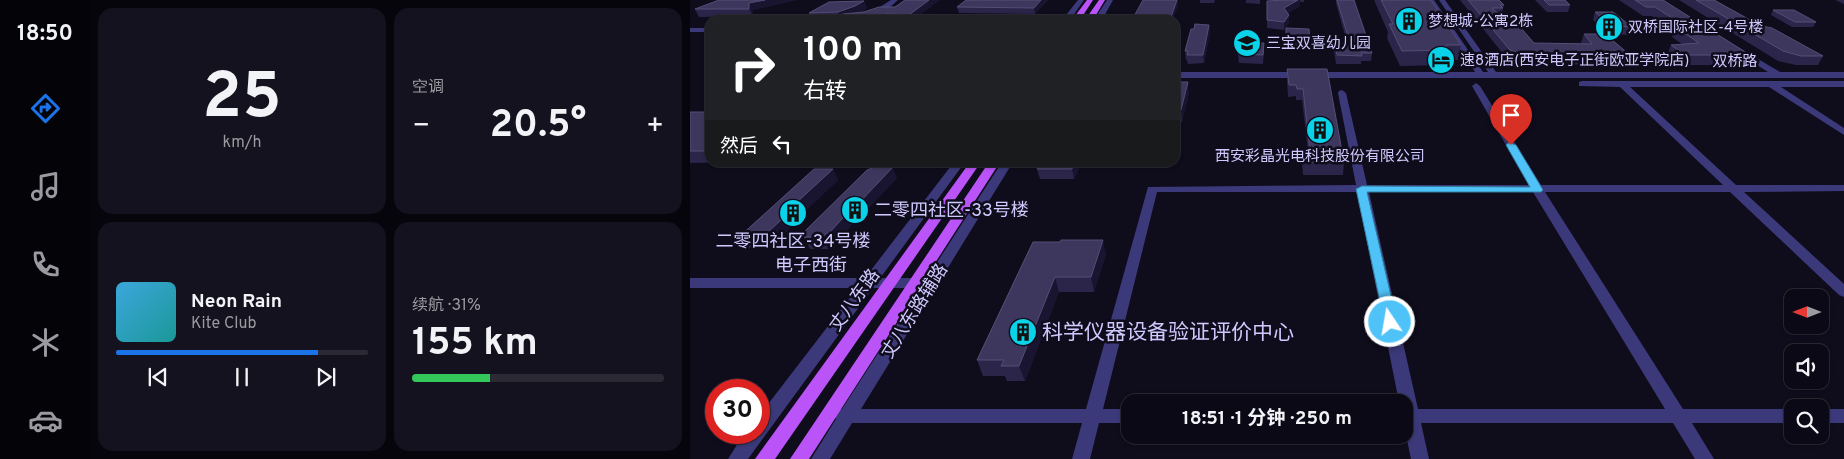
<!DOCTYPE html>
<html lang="zh">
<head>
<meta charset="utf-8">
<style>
  :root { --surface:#0b0915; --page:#14121e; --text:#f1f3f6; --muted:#9a9aa0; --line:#2b2a34; --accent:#1a73e8 }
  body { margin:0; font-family:Overpass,"Noto Sans SC",sans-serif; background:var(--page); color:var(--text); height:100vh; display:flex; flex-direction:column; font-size:19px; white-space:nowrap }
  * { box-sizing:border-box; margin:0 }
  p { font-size:16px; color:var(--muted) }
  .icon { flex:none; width:28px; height:28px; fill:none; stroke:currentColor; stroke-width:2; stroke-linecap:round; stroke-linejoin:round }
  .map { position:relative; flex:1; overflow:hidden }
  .details { display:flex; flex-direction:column; gap:8px; padding:8px; background:#06050c; width:600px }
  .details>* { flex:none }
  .hud { position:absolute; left:15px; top:15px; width:475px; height:152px; border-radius:15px; box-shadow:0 1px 4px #0004,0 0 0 1px var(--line); background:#202124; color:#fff; overflow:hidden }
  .needle { width:32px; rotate:270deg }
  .fabs { position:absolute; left:1094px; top:289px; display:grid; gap:10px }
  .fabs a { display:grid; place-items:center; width:45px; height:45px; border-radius:10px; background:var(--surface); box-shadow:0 1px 4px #0004,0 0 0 1px var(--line); font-size:25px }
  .speed { position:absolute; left:15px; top:379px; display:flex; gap:10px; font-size:25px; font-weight:700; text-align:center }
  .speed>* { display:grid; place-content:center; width:65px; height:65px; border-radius:50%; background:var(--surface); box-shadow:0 1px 4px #0004,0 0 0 1px var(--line); line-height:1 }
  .speed .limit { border:8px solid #d22; background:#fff; color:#111 }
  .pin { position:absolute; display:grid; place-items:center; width:42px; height:42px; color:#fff; margin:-51px -21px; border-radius:50% 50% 50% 0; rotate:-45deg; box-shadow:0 0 5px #0007 }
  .pin .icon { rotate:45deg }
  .me { position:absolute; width:55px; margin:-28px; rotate:348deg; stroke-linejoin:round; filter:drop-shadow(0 0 4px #0008) }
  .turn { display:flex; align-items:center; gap:18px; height:105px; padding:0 15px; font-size:22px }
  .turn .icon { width:65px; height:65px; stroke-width:2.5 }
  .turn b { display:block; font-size:35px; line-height:42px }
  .then { display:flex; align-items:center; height:48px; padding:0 15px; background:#0003; gap:10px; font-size:19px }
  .big { font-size:38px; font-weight:700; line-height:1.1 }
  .details .card { flex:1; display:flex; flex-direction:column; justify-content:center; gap:8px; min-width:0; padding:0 18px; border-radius:15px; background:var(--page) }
  .details .dial { align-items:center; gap:0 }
  .dial b { font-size:65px; line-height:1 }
  .song { display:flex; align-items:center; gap:15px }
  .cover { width:60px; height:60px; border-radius:8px; background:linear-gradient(135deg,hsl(200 70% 55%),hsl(180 70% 35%)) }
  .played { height:5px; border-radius:2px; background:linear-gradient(90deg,var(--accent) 80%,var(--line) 80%) }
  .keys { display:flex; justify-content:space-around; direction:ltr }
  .heat { display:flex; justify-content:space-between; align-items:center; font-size:28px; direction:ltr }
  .charge { height:8px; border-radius:4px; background:linear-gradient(90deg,#34c759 31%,var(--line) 0) }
  .details .tiles { flex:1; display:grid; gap:8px; grid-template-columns:repeat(2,1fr) }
  .trip { position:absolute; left:431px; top:394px; width:292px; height:50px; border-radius:15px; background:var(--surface); box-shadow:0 1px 4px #0004,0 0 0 1px var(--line); font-weight:700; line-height:50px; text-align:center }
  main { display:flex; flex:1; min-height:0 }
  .menu { display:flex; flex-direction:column; width:90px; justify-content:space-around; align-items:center; background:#040408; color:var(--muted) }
  .menu .icon { width:35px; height:35px }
  .menu .current { color:var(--accent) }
  .menu b { font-size:22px; color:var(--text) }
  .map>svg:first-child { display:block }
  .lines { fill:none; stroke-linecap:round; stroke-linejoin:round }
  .minor { fill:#3b3979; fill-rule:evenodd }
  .tertiary { fill:#3b3979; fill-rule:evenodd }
  .primary { fill:#bb54f8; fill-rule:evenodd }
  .wall { fill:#2c254a }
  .shaded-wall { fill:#19142f }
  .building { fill:#3e375d; stroke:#544e76 }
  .route { fill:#4fc3f7; stroke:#337fa1 }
  .labels { text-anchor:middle; stroke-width:5; stroke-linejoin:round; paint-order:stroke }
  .far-poi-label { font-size:15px; fill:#cfc9fd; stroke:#0f0c1c; text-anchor:start }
  .far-street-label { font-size:15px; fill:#cfc9fd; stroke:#0f0c1c }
  .poi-label { font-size:18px; fill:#cfc9fd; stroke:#0f0c1c; text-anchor:start }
  .street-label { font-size:18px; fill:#cfc9fd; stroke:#0f0c1c }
  .near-poi-label { font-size:21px; fill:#cfc9fd; stroke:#0f0c1c; text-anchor:start }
</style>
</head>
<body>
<main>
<nav class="menu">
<b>18:50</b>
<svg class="icon current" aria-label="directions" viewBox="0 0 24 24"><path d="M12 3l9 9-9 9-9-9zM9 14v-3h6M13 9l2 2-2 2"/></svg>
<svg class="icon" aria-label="music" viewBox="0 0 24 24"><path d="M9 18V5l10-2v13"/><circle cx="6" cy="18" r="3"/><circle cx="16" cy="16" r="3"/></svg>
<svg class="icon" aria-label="phone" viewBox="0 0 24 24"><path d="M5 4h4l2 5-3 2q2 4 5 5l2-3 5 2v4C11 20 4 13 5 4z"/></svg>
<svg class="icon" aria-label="climate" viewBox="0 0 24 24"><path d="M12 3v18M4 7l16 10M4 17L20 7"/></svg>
<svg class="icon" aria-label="car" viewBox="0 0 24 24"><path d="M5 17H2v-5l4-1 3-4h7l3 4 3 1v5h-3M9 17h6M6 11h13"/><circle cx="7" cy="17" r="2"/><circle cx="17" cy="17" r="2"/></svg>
</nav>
<section class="details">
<div class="tiles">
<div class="card dial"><b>25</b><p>km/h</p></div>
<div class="card"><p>空调</p>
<div class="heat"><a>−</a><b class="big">20.5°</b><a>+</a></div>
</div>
<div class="card">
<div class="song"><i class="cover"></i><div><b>Neon Rain</b><p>Kite Club</p></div></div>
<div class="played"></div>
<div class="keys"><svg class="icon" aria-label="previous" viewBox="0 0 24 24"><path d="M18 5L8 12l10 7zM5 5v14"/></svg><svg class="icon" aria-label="pause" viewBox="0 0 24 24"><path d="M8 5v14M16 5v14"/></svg><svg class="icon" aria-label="next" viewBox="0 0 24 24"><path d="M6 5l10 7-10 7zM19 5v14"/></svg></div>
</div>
<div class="card"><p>续航 · 31%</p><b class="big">155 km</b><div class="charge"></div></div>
</div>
</section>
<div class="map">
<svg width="1154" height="459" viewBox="0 0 1154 459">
  <rect width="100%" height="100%" fill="#0f0c1c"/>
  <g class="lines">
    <!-- minor -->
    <path class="minor" d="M201 0H208C193 15 175 20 153 20L182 12Z
      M388 0H394L380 20H372Z
      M417 0H423L412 20H404Z
      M0 28H20V32H0Z
      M892 81H1154V87H1091L1154 128V135L1079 87H940L1046 185H1154V191L1054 192 1154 284V297L1149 295 1040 192H855L993 409H1102V423H1002L1024 459H1005L983 423H731L739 459H721L715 430V402H709L667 192H467L413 409H440V423H409L400 459H382L392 423H162L140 459H121L146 419 144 416 147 411 152 409 312 162H323L171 409H396L458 187 666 185 648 93 649 91 652 90 656 93 677 185H839L782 86 786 83 790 86 851 185H1033L930 87 889 86V82ZM679 192H843L975 409H728Z
      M264 162H275L58 459H38L55 432H69V416Z
      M1130 409H1154V423H1130Z"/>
    <!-- tertiary -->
    <path class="tertiary" d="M738 0H744L793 72H798L749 0H755L806 72H1078L1043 50 1042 48 1046 46 1090 72H1154V78H485V72H785Z
      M0 278H242L247 280 249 283 247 286 242 288H0Z"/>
    <!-- primary -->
    <path class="primary" d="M397 0H403L390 20H382Z
      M409 0H415L403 20H395Z
      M280 162H291L85 459H65Z
      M299 162H310L119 459H100Z"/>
  </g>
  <!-- wall -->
  <path class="wall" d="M107 0 62 10 63 16 9 17 5 9Z
    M215 0 224 20H122L119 13 174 1 177 8 171 12 205 7Z
    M358 0 345 14 269 13 267 7Z
    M510 0H525L524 3H510Z
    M556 0H570V4L556 3Z
    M596 0H614V2H610V6L598 13 599 23 594 30 577 28V1Z
    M646 0H664L682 53 681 61H671V64H646L644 51 645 43H657L646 3Z
    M684 0H741L771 45 768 60H757L756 65 710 66 697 38 698 32Z
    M770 0H809L814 5 811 16 844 43 891 44V43L894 34 940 55 936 65 831 64 818 60Z
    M845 0H875L880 5 878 12H857Z
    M929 0H973L1060 55 1055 65H990L977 55 981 45 992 44 982 37 984 32 962 16H953Z
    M989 0H1026V1L1071 26 1133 56 1128 65H1106L1088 61Z
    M1145 0H1154V4Z
    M1083 10 1126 22 1123 27H1102L1081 15Z
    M905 12 942 27 939 35 920 34 903 20Z
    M519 25 520 33 514 63 498 64 497 60H496L495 51 504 29Z
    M596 28 620 40V48H596Z
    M574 51 573 64 549 63 548 54Z
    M597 69H637L654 162 653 175H613L612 164V151H618L612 100H606V96L598 97 597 80Z
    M485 80H486V82L499 93 492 122H485Z
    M0 112H20V162H55L0 163Z
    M351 162H392L384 179H350L347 169Z
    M143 169 148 180 113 213 114 215 81 246 56 248 49 237Z
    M207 178 173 214H171L145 244H142L138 249H120L112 234Z
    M343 242 416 254 404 292H369L335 381H317L315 376H293L287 360Z"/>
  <!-- shaded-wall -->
  <path class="shaded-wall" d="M75 0H107L62 10 63 16 59 9V3Z
    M239 0H250L224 20H221L219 15Z
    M351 0H358L345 14 344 8Z
    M487 0H488V6L483 20H480Z
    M608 0H610V6L594 15V8Z
    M174 1 177 8 168 14 151 19 148 12Z
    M196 14 198 20H188Z
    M599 15V23L594 30V22Z
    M519 25 520 33 514 63 513 55Z
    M498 82 499 93 492 122 491 110Z
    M385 162H392L384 179 382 169Z
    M203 167 207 178 173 214 168 204Z
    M143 169 148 180 113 213 114 215 81 246 75 235 105 204Z
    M166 204 171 214 145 244 139 233Z
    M137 233 142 244 138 249 132 237Z
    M413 240 416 254 404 292 401 277Z
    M365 277 369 292 335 381 329 366Z"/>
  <!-- building -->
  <path class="building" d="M29 0H75L59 3V9H5Z
    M215 0H239L219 15 196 14 188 20H144L153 14 174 12 189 7H205Z
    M276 0H351L344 8 267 7Z
    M453 0H487L480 20H442Z
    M596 0H608L594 8 599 15 594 22 577 20V1Z
    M647 0H664L682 53H671L672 56 647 55 645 43H660Z
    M691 0H741L771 45H756L758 50 712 51 699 24H703Z
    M778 0H809L814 5H810L813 8H802L824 28H831L844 43 902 44 894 34H915L940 55H833L820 50Z
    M854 0H875L880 5H859Z
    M945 0H973L1060 55H995L981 45 1009 43 986 27H996L965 7H956Z
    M1006 0H1024L1071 26 1082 28 1133 56H1111L1093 51Z
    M174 1 165 6 148 12 119 13 139 2Z
    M1083 10H1104L1126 22H1105Z
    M905 12H923L942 27 922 26Z
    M505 24 519 25 513 55H497L498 51H495L501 29H504Z
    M596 28 619 29 620 40H596Z
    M574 43 573 55 548 54 549 44Z
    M597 69H637L654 162H613L612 151H620L613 89H607L606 85H599Z
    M485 80H486V82H498L491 110H485Z
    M0 112H20V151H0Z
    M351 162H385L382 169H347Z
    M185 167H203L168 204H166L139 233H137L132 237H114L117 234H112L177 170Z
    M124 169H143L105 204H108L75 235 49 237Z
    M371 240H413L401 277H365L329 366H311L314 360H287L343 242H370Z"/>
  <!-- route -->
  <path class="route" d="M818 143H821L826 145 853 190 851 192H677L707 322 705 325H695L666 189 672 186 840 187 816 145Z"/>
  <!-- icons -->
  <defs>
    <g id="building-disc" transform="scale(1.4375)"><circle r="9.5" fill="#09d2e9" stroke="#0f0c1c"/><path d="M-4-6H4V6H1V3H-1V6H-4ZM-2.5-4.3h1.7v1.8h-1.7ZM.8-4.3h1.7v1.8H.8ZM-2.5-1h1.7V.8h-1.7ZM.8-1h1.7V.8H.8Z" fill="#111"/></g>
    <g id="school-disc" transform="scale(1.4375)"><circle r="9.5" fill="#09d2e9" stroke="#0f0c1c"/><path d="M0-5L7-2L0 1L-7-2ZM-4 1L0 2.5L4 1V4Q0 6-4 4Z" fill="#111"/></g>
    <g id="hotel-disc" transform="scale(1.4375)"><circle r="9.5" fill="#09d2e9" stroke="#0f0c1c"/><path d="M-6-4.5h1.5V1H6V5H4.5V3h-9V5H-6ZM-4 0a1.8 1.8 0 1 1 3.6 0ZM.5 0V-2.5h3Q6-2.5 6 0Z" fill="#111"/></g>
  </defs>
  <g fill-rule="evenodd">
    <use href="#building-disc" x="719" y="21"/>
    <use href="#building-disc" x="919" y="27"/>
    <use href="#school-disc" x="557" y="43"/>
    <use href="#hotel-disc" x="751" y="60"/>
    <use href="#building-disc" x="630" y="130"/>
    <use href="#building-disc" x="165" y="210"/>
    <use href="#building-disc" x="103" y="213"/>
    <use href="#building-disc" x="333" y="332"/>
  </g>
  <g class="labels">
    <!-- far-poi labels -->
    <g class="far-poi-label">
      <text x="738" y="26">梦想城-公寓2栋</text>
      <text x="938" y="32">双桥国际社区-4号楼</text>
      <text x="576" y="48">三宝双喜幼儿园</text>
      <text x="770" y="65">速8酒店(西安电子正街欧亚学院店)</text>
      <text x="630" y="161" text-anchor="middle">西安彩晶光电科技股份有限公司</text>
    </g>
    <!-- far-street labels -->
    <g class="far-street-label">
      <text x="1045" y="66">双桥路</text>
    </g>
    <!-- poi labels -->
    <g class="poi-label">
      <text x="184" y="216">二零四社区-33号楼</text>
      <text x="103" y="247" text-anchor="middle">二零四社区-34号楼</text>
    </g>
    <!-- street labels -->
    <g class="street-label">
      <text x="121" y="271">电子西街</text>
      <text transform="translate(164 300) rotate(-54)" y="6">丈八东路</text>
      <text transform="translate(224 311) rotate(-58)" y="6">丈八东路辅路</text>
    </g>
    <!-- near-poi labels -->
    <g class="near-poi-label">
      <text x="352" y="339">科学仪器设备验证评价中心</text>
    </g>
  </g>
</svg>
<div class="fabs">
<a><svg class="needle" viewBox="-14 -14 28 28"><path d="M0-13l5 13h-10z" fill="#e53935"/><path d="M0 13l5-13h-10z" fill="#9a9aa0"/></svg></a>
<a><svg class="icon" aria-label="sound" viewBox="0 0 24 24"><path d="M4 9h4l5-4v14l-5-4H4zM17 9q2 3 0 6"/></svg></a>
<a><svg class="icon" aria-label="search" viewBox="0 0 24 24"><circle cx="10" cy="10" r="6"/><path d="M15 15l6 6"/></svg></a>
</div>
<div class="speed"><div class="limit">30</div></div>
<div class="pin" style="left:821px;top:145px;background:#d93025"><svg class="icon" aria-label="arrive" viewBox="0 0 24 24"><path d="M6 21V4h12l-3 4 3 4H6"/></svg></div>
<svg class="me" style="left:700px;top:322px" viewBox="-20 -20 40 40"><circle r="17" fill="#4fc3f7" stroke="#fff" stroke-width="3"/><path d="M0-11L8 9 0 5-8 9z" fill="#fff"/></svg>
<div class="trip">18:51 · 1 分钟 · 250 m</div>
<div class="hud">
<div class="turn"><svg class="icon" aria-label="right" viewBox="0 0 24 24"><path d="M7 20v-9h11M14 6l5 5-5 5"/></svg><div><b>100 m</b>右转</div></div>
<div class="then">然后<svg class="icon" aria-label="left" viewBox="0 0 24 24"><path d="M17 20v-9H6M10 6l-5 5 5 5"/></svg></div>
</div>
</div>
</main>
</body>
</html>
